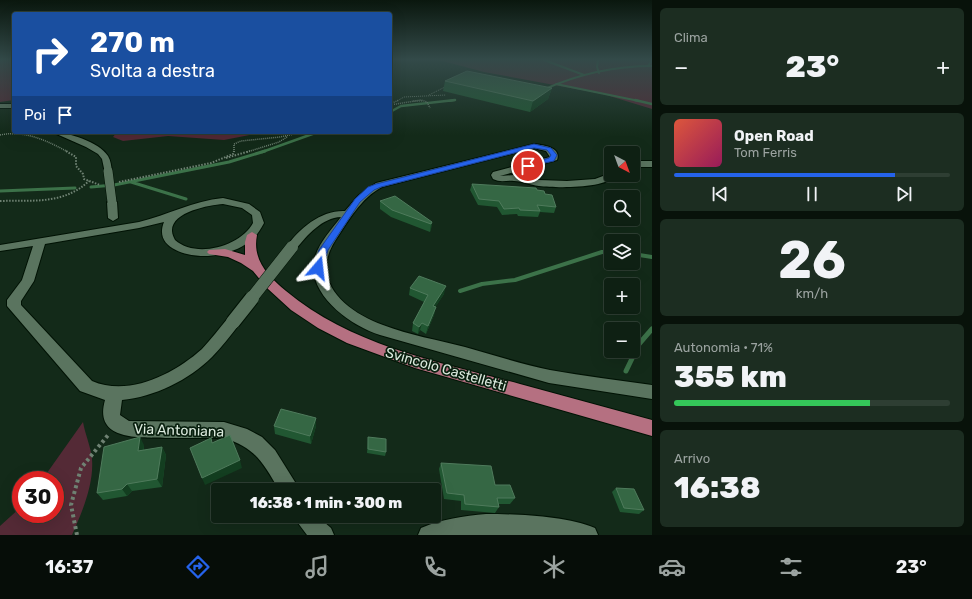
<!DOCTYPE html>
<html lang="it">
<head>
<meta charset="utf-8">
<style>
  :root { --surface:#0e2013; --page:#1c2d21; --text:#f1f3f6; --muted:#9ba3a0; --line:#2e3e33; --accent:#2563eb }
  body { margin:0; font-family:Rubik,sans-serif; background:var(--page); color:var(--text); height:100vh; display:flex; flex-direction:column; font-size:15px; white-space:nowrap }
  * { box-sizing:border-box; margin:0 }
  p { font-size:13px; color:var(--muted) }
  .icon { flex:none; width:22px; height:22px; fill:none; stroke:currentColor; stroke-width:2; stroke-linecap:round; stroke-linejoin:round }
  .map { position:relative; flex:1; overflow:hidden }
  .side { display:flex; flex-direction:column; gap:8px; padding:8px; background:#08120a; width:320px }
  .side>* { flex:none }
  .guide { position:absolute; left:12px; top:12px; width:380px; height:122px; border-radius:4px; box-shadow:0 4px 16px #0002,0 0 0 1px var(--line); background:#1a4fa0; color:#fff; overflow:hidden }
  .needle { width:26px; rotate:139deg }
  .fabs { position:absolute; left:604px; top:146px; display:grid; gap:8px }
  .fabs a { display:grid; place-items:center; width:36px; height:36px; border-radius:4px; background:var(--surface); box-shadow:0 4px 16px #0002,0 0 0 1px var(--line); font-size:20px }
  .speed { position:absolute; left:12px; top:471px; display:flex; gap:8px; font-size:20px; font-weight:700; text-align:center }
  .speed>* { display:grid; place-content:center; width:52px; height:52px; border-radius:50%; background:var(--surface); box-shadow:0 4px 16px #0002,0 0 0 1px var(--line); line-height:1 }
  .speed .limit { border:6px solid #d22; background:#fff; color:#111 }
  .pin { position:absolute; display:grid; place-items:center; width:34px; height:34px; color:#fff; margin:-17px; border:2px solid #fff; border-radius:50%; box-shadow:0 1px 4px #0007 }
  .me { position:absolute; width:44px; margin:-22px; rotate:17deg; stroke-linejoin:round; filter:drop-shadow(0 0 3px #0008) }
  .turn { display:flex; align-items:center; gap:14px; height:84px; padding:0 12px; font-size:18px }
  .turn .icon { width:52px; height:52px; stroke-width:2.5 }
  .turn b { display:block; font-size:28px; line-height:34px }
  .then { display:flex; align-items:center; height:38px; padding:0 12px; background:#0003; gap:8px; font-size:15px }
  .big { font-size:30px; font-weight:800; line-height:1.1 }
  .side .card { flex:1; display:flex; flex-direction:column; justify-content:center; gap:6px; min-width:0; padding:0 14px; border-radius:6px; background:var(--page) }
  .side .dial { align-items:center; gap:0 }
  .dial b { font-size:52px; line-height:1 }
  .song { display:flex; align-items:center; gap:12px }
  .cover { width:48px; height:48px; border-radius:6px; background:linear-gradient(135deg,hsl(10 70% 55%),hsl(330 70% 35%)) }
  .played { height:4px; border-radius:2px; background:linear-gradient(90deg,var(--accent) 80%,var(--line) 80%) }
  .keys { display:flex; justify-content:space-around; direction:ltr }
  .heat { display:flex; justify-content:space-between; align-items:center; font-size:22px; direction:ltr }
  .charge { height:6px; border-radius:3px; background:linear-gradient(90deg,#34c759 71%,var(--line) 0) }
  .trip { position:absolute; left:211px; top:483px; width:230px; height:40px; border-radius:4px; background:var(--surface); box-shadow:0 4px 16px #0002,0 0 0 1px var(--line); font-weight:800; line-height:40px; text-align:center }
  .menu { display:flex; height:64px; justify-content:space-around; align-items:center; background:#060d08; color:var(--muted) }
  .menu .icon { width:28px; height:28px }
  .menu .active { color:var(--accent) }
  .menu b { font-size:18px; color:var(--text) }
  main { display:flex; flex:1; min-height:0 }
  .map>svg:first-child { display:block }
  .green { fill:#542a36 }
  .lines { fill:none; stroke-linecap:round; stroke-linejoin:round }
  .stream-far4 { stroke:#3c7249; stroke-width:2 }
  .stream-far3 { stroke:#3c7249; stroke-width:2.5 }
  .stream-far2 { stroke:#3c7249; stroke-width:3 }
  .stream-far1 { stroke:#3c7249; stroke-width:4 }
  .stream { stroke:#3c7249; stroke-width:5 }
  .minor-casing { stroke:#001204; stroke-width:2 }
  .major-casing { stroke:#001204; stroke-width:2 }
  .path-far3 { stroke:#6f8273; stroke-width:1; stroke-dasharray:1 1; stroke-linecap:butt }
  .path-far2 { stroke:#6f8273; stroke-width:1.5; stroke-dasharray:1 1; stroke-linecap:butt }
  .path-far1 { stroke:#6f8273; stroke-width:2; stroke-dasharray:1.5 1.5; stroke-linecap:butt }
  .path { stroke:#6f8273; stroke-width:4; stroke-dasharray:3 3; stroke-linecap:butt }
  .minor { fill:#5a745f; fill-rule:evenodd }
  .major { fill:#b57081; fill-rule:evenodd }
  .minor-bridge-far2-casing { stroke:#001204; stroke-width:10; stroke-linecap:butt }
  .minor-bridge-far1-casing { stroke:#001204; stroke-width:13; stroke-linecap:butt }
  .minor-bridge-casing { stroke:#001204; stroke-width:16; stroke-linecap:butt }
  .minor-bridge-far2 { stroke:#5a745f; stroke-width:9 }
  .minor-bridge-far1 { stroke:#5a745f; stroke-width:12 }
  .minor-bridge { stroke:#5a745f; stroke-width:14 }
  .wall { fill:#215732 }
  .shaded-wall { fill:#133e20 }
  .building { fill:#356744; stroke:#4f7b5c }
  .route { fill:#2563eb; stroke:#184099 }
  .labels { text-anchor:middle; stroke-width:3.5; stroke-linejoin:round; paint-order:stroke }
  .near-street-label { font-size:14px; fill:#dbe9dd; stroke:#09200f }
</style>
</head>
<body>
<main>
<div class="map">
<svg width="652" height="535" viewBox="0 0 652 535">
  <rect width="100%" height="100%" fill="#132a19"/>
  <!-- green -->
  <path class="green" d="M0 60H14V73L11 76H14V100L0 102Z
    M439 60H652V109L603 94 484 72Z
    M117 132H265L224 140 168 136 123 141 113 137Z
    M83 422C85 434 91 447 92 459 94 485 82 512 72 535H0V526L21 507V514H55V480H42Z"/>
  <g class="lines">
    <!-- stream-far4 -->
    <path class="stream-far4" d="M544 60 584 75
      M598 60 597 67 599 73
      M648 66 652 60
      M556 84 639 101
      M545 89C579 74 615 66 652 66
      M449 101 455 100"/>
    <!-- stream-far3 -->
    <path class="stream-far3" d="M635 100 652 104
      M390 112 401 106 455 100
      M262 152 318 132"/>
    <!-- stream-far2 -->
    <path class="stream-far2" d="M131 182 186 199
      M91 187 114 185 229 162 265 151
      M0 191 75 188"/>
    <!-- stream-far1 -->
    <path class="stream-far1" d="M633 254 652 257
      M460 291 482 284 515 280 602 252H611"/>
    <!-- stream -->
    <path class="stream" d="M626 371 639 344 652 329"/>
    <!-- minor casing -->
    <g class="minor-casing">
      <path id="minor" d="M0 104H14V108H0Z
        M52 132C68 132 99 142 108 156 111 161 111 166 112 171L108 174 105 173 102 159 98 154 86 147Z
        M534 144C542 145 562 147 557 160L500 176 514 175 539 180 567 181 595 179 611 173V175H617C605 189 557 188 539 186 530 185 522 181 514 181 506 180 501 183 493 179L491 175 493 172 550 157 546 151 534 148 382 187C361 198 348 221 335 241 309 282 347 312 383 325 409 335 438 340 465 347 493 355 522 364 550 370 584 376 618 380 652 385V399L549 383 380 335C351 326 308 295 314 261 317 245 331 230 341 217 322 218 307 235 296 249H288L286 247C300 228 321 210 345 211L359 195 376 183Z
        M633 161H652V167H633Z
        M223 198 249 204 260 212 264 223C259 232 255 239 246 244 236 251 221 255 208 256 189 257 153 249 164 222L139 228 45 244 34 281 21 301V305L92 381C129 397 174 374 202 349 211 339 219 329 228 318L233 317 238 318 240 322 238 326C230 336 222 347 212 357 189 380 154 397 122 400L120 415 129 421 224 422 247 429 262 437 275 450 300 490H279C263 463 256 448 224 438 205 438 187 438 168 438 141 437 93 442 105 400L80 391 7 306V300L22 280 33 246 0 251V245L139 222C168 215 193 201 223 198ZM223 204 242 208 252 215 253 223C241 246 196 259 175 240 174 238 172 234 172 231 171 212 209 205 223 204Z
        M112 199 117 202 118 218 113 221 108 218 107 202Z
        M486 514C517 514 567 516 595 528L598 535H418L421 528C441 519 464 516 486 514Z
        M295 516H317L331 528 334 535H307L298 523Z"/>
    </g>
    <!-- major casing -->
    <g class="major-casing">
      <path id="major" d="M252 232 257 235C252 260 268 276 286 291 352 346 439 362 520 384 564 396 608 408 652 420V436L415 368 347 343 318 328 291 310 267 288 253 271 241 263 228 257 209 254 207 252 209 250 225 249 245 255V242L247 235Z"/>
    </g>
    <!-- path-far3 -->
    <path class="path-far3" d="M429 95 445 87
      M397 101 404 97 446 95
      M413 101H423"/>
    <!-- path-far2 -->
    <path class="path-far2" d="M390 104 399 100
      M390 105 421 100 427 102 430 108
      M0 135C24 130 46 140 68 152
      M234 152V144L241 141 280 137 304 132
      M247 152 279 142 287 137"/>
    <!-- path-far1 -->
    <path class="path-far1" d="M66 151 76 157V166L83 174 84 179 100 185
      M226 158 250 151
      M119 182 211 163 233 154 234 151
      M0 201C33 200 63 205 89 181"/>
    <!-- path -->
    <path class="path" d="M77 535 71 505 81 468 109 434"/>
    <!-- minor -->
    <use href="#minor" class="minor"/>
    <!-- major -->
    <use href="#major" class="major"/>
    <!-- minor-bridge-far2 casing -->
    <g class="minor-bridge-far2-casing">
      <path id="minor-bridge-far2" d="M108 171 112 202"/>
    </g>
    <!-- minor-bridge-far1 casing -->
    <g class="minor-bridge-far1-casing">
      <path id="minor-bridge-far1" d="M251 299 292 247"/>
    </g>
    <!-- minor-bridge casing -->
    <g class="minor-bridge-casing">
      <path id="minor-bridge" d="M233 322 252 298"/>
    </g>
    <!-- minor-bridge-far2 -->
    <use href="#minor-bridge-far2" class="minor-bridge-far2"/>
    <!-- minor-bridge-far1 -->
    <use href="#minor-bridge-far1" class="minor-bridge-far1"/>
    <!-- minor-bridge -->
    <use href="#minor-bridge" class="minor-bridge"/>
  </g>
  <!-- wall -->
  <path class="wall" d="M445 81 552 88 548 99 530 112 443 91Z
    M472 184 537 190 545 194 556 207 554 213 540 212 538 217 518 216 517 214 502 215 497 207 478 205 470 190Z
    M380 201 432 222 431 229 430 232 391 217 380 209Z
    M410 288 444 294 435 307 434 315 426 334 420 330 418 334 412 331 413 323 424 302 409 295Z
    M316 418V426L311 444 275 434 274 426Z
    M368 437 386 452 385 456 367 453Z
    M144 445V450L162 447 166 455 162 487 132 491 127 496 103 500 97 493Z
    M441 463 495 485 515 498 510 504H499V507L495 513 461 510V501L444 499 439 469Z
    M616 488 644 510 639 514 620 512 612 492Z"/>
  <!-- shaded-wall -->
  <path class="shaded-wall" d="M552 88 548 99 530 112 533 101Z
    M432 222 431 229 430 232 431 224Z
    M446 286 444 294 431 314 433 306Z
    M436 307 434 315 426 334 428 326Z
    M422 323 420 330 418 334 419 327Z
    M316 418V426L311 444 310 436Z
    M140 437 144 445 143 458 138 451Z
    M162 447 166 455 162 487 157 479Z
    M240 460 242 468 205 485 202 478Z
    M127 484 132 491 127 496 122 489Z"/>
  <!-- building -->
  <path class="building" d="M467 71 552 88 533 101 445 81Z
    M472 184 536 188 537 190 544 191 545 194 552 195 556 207 537 205 540 211 520 210 519 208 504 209 499 201 479 199Z
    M395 196 432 222 431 224 392 210 380 201Z
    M419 276 446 286 433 306 436 307 428 326 422 323 419 327 413 323 428 295 410 288Z
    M281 409 316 418 310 436 274 426Z
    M230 435 240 460 202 478 190 448 211 438 212 443Z
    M140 437 138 451 162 447 157 479 127 484 122 489 97 493 104 447Z
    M368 437 386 439V452L368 449Z
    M441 463 491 466 495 485H510L515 498H497L499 507 465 504 464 495 447 493Z
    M616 488 634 489 644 510 624 508Z"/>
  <!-- sky -->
  <linearGradient id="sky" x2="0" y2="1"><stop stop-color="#0a170e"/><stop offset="0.44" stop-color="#334a49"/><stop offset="1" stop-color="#334a49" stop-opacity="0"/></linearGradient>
  <rect width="652" height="135" fill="url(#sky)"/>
  <!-- route -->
  <path class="route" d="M534 144 551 148 557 155 554 161 526 167V164L549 158 551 155 547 150 534 148 381 187 374 190 360 202 328 250 322 270H315L314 268 319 250 355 199 368 187 376 184Z"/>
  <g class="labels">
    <!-- near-street labels -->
    <g class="near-street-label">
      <text transform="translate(446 369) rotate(16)" y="5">Svincolo Castelletti</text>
      <text transform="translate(179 430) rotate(2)" y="5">Via Antoniana</text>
    </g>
  </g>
</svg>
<div class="fabs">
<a><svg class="needle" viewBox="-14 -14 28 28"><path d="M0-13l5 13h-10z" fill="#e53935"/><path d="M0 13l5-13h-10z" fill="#9ba3a0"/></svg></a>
<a><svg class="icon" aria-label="search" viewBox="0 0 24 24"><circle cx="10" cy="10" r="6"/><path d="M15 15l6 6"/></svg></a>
<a><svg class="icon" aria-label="layers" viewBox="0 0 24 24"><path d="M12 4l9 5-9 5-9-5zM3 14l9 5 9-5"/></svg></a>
<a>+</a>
<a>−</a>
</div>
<div class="speed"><div class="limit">30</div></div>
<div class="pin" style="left:528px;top:166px;background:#d93025"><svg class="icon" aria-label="arrive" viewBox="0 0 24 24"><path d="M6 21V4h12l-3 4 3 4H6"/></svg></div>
<svg class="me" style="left:318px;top:268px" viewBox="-20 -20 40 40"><path d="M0-17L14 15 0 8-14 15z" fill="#2563eb" stroke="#fff" stroke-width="4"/></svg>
<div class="trip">16:38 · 1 min · 300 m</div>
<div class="guide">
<div class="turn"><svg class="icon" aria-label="right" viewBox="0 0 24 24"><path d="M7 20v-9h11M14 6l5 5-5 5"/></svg><div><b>270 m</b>Svolta a destra</div></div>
<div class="then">Poi<svg class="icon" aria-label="arrive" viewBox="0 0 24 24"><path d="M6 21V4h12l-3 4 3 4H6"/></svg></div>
</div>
</div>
<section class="side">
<div class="card"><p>Clima</p>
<div class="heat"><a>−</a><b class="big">23°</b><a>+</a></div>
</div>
<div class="card">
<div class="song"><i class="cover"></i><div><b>Open Road</b><p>Tom Ferris</p></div></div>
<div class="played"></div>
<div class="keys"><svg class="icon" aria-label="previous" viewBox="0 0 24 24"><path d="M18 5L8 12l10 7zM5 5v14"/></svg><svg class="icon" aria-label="pause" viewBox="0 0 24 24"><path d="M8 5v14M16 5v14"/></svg><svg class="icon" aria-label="next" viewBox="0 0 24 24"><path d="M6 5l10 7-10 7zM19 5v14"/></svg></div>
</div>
<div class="card dial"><b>26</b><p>km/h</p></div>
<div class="card"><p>Autonomia · 71%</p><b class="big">355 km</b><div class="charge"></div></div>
<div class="card"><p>Arrivo</p><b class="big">16:38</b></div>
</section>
</main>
<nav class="menu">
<b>16:37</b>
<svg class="icon active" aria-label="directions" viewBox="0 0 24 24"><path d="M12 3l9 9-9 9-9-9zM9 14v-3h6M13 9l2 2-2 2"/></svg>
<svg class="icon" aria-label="music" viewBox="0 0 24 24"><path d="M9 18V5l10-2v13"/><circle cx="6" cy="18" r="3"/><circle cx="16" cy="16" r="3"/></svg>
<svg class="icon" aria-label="phone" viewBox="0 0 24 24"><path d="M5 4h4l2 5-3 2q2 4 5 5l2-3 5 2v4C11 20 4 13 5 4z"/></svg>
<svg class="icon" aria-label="climate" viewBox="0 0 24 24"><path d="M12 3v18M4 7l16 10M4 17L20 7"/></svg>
<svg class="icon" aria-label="car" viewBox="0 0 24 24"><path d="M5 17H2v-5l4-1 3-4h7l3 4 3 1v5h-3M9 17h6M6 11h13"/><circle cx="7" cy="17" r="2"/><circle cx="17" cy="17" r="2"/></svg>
<svg class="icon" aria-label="filters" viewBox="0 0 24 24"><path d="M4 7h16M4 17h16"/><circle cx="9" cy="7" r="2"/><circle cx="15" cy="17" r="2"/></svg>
<b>23°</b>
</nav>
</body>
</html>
